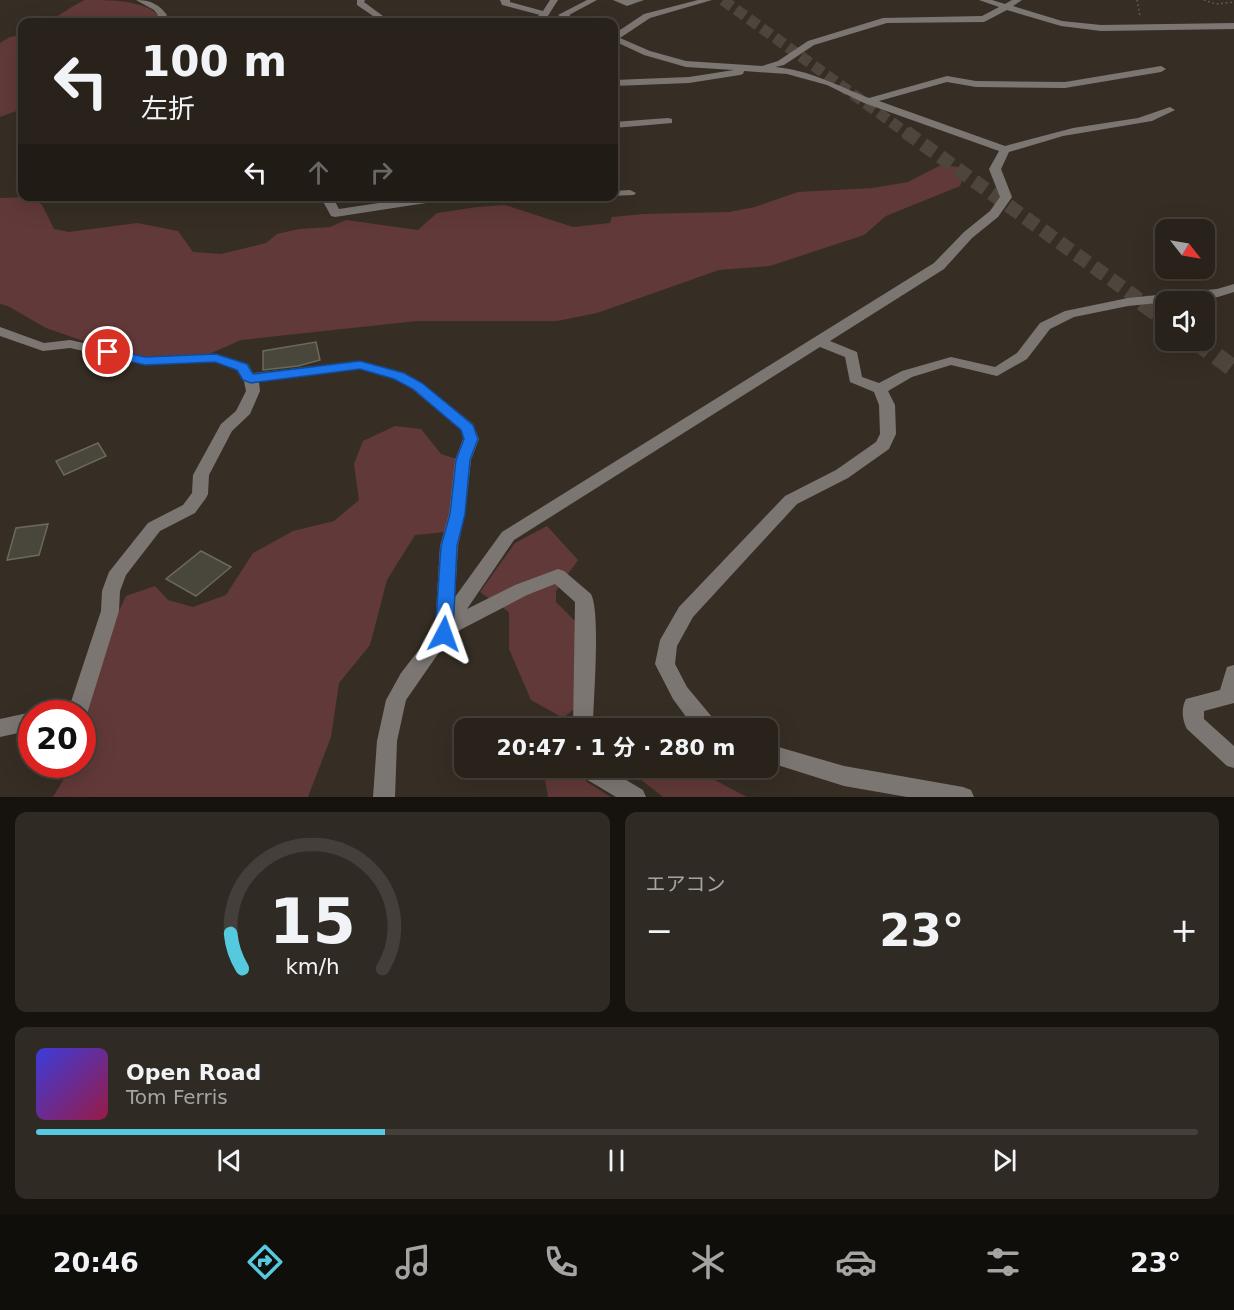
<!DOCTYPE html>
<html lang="ja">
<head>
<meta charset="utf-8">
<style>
  :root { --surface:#28221b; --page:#302a24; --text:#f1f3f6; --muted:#a5a4a3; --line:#443f3a; --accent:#55cadf }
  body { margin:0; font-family:"DejaVu Sans","Noto Sans JP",sans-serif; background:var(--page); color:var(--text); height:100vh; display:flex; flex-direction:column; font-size:22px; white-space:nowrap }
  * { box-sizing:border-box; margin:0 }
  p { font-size:20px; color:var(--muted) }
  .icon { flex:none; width:33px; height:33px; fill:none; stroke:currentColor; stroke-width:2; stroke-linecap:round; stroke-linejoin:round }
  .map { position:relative; height:797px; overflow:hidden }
  .side { display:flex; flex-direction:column; gap:15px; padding:15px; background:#16130f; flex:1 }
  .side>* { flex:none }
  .hud { position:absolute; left:18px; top:18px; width:600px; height:183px; border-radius:12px; box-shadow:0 6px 24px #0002,0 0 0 2px var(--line); background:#28221b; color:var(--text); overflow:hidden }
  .needle { width:39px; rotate:121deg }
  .tools { position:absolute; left:1155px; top:219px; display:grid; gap:12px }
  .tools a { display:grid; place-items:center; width:60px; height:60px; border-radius:12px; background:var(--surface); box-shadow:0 6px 24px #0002,0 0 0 2px var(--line); font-size:30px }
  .speed { position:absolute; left:18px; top:700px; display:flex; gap:12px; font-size:30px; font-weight:700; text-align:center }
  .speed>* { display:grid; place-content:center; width:78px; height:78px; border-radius:50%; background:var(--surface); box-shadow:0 6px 24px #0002,0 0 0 2px var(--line); line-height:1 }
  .speed .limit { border:9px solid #d22; background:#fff; color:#111 }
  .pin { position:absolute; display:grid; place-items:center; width:51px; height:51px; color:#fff; margin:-26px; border:3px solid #fff; border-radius:50%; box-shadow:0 2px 6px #0007 }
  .me { position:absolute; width:66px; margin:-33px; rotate:4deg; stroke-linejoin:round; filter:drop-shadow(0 0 4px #0008) }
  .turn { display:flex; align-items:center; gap:21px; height:126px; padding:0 24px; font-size:27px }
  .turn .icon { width:78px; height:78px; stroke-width:2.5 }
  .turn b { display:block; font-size:42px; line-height:51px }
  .lanes { display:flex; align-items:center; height:57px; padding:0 24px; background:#0003; justify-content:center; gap:30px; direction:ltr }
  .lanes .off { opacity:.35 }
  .big { font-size:45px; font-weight:700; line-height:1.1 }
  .side .tile { flex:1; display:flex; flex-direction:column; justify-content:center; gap:9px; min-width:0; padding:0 21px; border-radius:12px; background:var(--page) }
  .side .dial { align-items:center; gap:0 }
  .dial svg { height:156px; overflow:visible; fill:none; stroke:var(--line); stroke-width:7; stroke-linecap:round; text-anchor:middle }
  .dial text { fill:var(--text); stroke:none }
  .song { display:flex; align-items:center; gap:18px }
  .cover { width:72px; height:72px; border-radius:9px; background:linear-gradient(135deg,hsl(240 70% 55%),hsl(340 70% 35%)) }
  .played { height:6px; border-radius:3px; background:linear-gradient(90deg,var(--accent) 30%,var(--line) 30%) }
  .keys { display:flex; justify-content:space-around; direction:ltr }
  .heat { display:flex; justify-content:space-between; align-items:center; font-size:33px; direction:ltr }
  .side .tiles { flex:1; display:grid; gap:15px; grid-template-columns:1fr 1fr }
  .tile:last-child { grid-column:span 2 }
  .trip { position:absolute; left:454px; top:718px; width:324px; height:60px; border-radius:12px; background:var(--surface); box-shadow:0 6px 24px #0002,0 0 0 2px var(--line); font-weight:700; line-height:60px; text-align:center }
  .menu { display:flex; height:96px; justify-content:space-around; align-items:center; background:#100e0b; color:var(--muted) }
  .menu .icon { width:42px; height:42px }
  .menu .on { color:var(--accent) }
  .menu b { font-size:27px; color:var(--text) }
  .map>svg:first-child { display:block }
  .green { fill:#613938 }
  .building { fill:#49473b; stroke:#6a695b; stroke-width:1.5 }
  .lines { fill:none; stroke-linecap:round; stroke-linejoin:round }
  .highway-tunnel-far2 { stroke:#4e463d; stroke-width:11; stroke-dasharray:11 5; stroke-linecap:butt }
  .highway-tunnel-far1 { stroke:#4e463d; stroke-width:14; stroke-dasharray:14 7; stroke-linecap:butt }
  .highway-tunnel { stroke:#4e463d; stroke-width:18; stroke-dasharray:18 9; stroke-linecap:butt }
  .path { stroke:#6b645c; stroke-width:1.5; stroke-dasharray:1.5 3; stroke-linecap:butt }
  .minor { fill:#7c7673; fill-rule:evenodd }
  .route { fill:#1a73e8; stroke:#114b97; stroke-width:1.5 }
</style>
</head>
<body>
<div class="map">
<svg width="1234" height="797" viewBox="0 0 1234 797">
  <rect width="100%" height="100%" fill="#362e24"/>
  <!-- green -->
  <path class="green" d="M85 0C108 0 146 0 159 16L154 22H47C61 15 71 6 85 0Z
    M22 35V109L0 117V43L10 37Z
    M941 165 967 168 960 186 886 216 864 235 770 266 719 270 597 313 557 321H417L241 340 198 359 139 360 46 328 8 306 0 304V198L33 197 42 205 54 229 69 232 137 223 178 231 193 252 221 254 266 243 277 234 299 229 330 227 346 220 418 230 437 213 477 207 505 205 573 227 610 223 612 217 643 214 729 212 755 207 798 192 872 188 908 182Z
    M395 426 421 429 441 454 457 459 452 504 446 532 415 535 387 580 370 645 339 683 331 737 308 797H53L72 765H82L83 724 111 628 126 596 155 586 168 600 193 607 226 595 253 553 293 531 334 521 359 500 354 464 363 441Z
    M547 526 578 560 556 591V602L575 621 578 706 563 718 531 700 509 649V612L480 592 515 543Z
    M543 768H579L587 782 611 797H548Z
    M626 768H692L747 797H663Z"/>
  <!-- building -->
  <path class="building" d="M316 342 320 360 298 366 263 370V351Z
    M98 443 106 456 64 475 56 461Z
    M48 524 39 555 7 560 16 528Z
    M201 551 231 567 196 596 166 579Z"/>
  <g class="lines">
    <!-- highway-tunnel-far2 -->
    <path class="highway-tunnel-far2" d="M723 0 908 134"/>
    <!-- highway-tunnel-far1 -->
    <path class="highway-tunnel-far1" d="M906 132 1144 303"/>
    <!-- highway-tunnel -->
    <path class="highway-tunnel" d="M1142 302 1166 319
      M1195 340 1234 369"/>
    <!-- path -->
    <path class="path" d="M1137 0 1140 16
      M1204 0 1216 4 1234 2"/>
    <!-- minor -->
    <path class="minor" d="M136 0C150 0 159 4 167 15L161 22H153L158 15 154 10Z
      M357 0H365L364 2 391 22H382L357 5Z
      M500 0H510V2L543 11 550 0H558L546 19 532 22H520L540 15 502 5Z
      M587 0H597L569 15 582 22H572L558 15Z
      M613 0H644L627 6Z
      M698 0H712L650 18 620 38 650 51 686 61 762 66 778 61 808 41 883 18 982 16 999 7 979 0H992L1005 4 1012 0H1022L1013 6 1062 21 1101 25 1234 23V29L1101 31 1061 26 1007 10 984 22 887 23 814 45 784 65 775 67C810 70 838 86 869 98L947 76 976 81 1065 82 1161 66 1166 69 1161 72 1065 88 976 87 947 82 879 101 1005 146 1073 128 1138 118 1170 107 1175 110 1152 121 1063 136 1009 152 1001 169 1012 197 998 217 972 238 944 269 830 341 857 352 862 377 879 383 902 371 951 357 995 367 1017 353 1040 323 1065 311 1128 298 1217 289 1234 284V292L1218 297 1128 306 1074 317 1050 329 1027 359 997 376 951 365 912 377 888 391 895 405 896 434 889 449 848 478 797 504 693 617 677 646 675 664 687 687 722 729H695L673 699 655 664 660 640 679 607 785 496 836 470 876 442 880 434 879 405 874 392 850 382 845 357 820 347 514 540 467 609 515 585 558 569 564 571 591 594C601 613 593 702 593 729H573L575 602 555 584 527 595 460 630 449 638 406 700 397 741 395 797H373L377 741 386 700 401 673 435 629 440 546 449 514 455 460 463 439 461 430 412 389 394 379 360 369 259 382 260 391 250 414 232 431 209 475 208 494 206 498 195 513 160 531 126 575 120 591 119 611 87 714 82 721V714H67L101 611 102 591 109 572 148 523 183 505 192 493 193 475 221 424 236 411 246 391 244 381 237 370 215 362 145 365 70 348 43 351 0 336V327L44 343 70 340 145 357 216 354 248 364 253 373 360 361 404 373 422 383 473 424 479 439 471 460 465 514 458 546 455 597 502 532 934 263 964 232 990 211 1000 197 989 169 999 151 864 103 827 85 787 74 744 71 743 74 740 75 689 83 614 86V80L689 77 734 70 686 67 644 55 614 41V34L644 14Z
      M668 118 672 119V123L614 128V122Z
      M630 190 636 193 634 195 610 196H614V191Z
      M320 196H332L339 209 425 196H457L452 199 335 217 331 216Z
      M515 196H583L561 202 520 199Z
      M1234 665V703L1204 711V719L1234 746V768L1227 766 1187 729C1182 720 1181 708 1186 699L1220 690 1227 667Z
      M32 712 37 714H32V730L0 737V719Z
      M768 744 844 766 963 787 971 790 974 797H907L844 786 768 762Z
      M581 768H606L643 790 646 797H616L586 779Z"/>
  </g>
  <!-- route -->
  <path class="route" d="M108 349 145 357 216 354 247 364 253 374 360 361 404 373 422 383 473 425 478 439 470 460 465 514 457 546 453 634 450 638 444 641 438 638 435 634 441 546 450 514 456 460 464 439 461 430 413 389 394 379 360 369 251 383 243 380 237 370 215 362 145 365 103 355 101 352 103 350Z"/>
</svg>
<div class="tools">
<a><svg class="needle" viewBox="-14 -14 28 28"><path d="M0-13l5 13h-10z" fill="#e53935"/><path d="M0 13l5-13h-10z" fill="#a5a4a3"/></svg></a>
<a><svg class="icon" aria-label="sound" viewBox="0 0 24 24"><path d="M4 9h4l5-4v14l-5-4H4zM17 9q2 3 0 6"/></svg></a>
</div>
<div class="speed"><div class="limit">20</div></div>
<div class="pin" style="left:108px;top:352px;background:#d93025"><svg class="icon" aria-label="arrive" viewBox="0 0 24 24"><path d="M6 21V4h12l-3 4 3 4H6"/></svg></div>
<svg class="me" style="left:444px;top:634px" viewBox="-20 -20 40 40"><path d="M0-17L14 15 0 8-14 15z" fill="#1a73e8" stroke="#fff" stroke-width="4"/></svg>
<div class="trip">20:47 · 1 分 · 280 m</div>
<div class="hud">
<div class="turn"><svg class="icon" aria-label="left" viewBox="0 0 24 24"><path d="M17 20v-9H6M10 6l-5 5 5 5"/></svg><div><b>100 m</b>左折</div></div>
<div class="lanes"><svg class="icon" aria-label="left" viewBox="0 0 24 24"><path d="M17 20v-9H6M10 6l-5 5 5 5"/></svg><svg class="icon off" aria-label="ahead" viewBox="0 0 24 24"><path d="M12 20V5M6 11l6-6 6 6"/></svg><svg class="icon off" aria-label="right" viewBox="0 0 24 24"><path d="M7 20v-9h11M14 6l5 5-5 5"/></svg></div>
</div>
</div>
<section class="side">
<div class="tiles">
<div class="tile dial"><svg viewBox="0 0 100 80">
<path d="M14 69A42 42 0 1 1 86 69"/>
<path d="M14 69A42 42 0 0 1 8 51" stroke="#55cadf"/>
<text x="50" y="56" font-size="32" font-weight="700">15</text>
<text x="50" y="72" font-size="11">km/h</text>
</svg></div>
<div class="tile"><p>エアコン</p>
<div class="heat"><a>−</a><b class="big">23°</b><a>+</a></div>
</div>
<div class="tile">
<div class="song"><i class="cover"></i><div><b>Open Road</b><p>Tom Ferris</p></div></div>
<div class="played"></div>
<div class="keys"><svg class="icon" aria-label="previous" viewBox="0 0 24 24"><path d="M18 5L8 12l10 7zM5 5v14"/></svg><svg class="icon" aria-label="pause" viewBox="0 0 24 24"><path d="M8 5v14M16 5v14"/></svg><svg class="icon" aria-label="next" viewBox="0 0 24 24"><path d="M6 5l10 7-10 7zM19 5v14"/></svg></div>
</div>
</div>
</section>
<nav class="menu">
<b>20:46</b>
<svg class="icon on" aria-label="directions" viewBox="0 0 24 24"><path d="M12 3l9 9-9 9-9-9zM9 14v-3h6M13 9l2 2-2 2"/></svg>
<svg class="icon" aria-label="music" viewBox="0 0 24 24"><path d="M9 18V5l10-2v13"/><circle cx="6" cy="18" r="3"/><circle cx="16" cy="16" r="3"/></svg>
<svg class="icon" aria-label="phone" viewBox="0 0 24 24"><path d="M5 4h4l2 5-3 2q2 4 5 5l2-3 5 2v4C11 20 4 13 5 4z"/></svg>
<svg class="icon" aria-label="climate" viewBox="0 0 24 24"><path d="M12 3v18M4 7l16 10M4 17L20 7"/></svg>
<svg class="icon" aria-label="car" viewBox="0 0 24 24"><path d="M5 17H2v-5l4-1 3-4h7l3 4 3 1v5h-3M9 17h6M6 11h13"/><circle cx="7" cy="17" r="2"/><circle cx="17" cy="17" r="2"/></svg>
<svg class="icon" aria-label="filters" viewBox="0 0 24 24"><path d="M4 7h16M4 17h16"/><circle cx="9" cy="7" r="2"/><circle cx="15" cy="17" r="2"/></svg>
<b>23°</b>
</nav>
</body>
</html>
